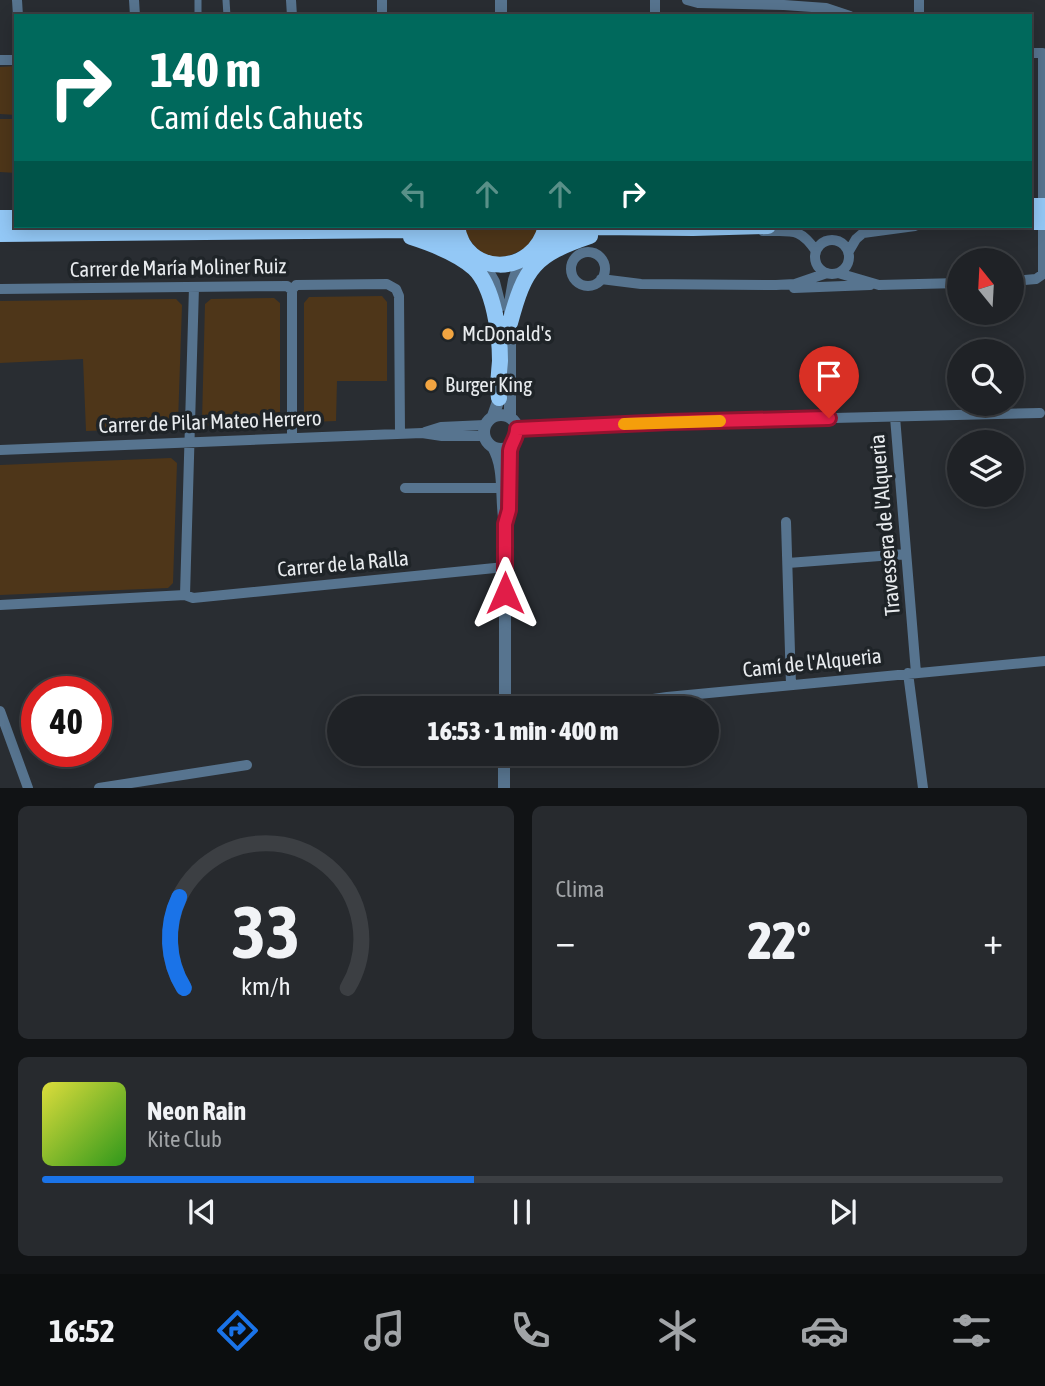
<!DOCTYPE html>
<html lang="es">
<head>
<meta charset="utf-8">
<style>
  :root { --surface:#1f2226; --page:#272a2e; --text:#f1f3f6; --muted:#a1a4a7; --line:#3c3f43; --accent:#1a73e8 }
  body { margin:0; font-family:"Asap Condensed",sans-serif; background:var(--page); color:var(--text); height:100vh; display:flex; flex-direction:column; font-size:26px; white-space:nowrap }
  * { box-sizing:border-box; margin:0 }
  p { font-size:23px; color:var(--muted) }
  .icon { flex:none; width:38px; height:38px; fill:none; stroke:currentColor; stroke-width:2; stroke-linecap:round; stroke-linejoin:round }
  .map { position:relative; height:788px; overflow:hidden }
  .details { display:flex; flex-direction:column; gap:18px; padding:18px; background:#111315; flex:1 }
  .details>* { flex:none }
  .banner { position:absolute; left:14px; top:14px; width:1018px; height:214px; border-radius:0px; box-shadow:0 4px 18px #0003,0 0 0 2px var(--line); background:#00695c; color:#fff; overflow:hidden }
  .needle { width:46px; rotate:342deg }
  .buttons { position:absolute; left:947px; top:248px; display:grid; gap:14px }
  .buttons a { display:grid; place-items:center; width:77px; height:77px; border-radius:50%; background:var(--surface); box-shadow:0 4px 18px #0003,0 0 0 2px var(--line); font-size:35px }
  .speed { position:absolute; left:21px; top:676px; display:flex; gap:14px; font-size:35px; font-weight:700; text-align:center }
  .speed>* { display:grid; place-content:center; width:91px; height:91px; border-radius:50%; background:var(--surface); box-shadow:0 4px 18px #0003,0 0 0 2px var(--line); line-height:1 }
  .speed .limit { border:10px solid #d22; background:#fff; color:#111 }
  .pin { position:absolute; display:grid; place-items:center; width:60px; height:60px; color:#fff; margin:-72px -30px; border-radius:50% 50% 50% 0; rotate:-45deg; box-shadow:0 0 7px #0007 }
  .pin .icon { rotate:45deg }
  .me { position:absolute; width:77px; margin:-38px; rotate:0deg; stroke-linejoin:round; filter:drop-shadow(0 0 5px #0008) }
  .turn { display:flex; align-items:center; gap:24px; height:147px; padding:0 21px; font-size:32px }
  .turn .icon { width:91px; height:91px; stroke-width:2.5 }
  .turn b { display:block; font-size:49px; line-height:60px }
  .lanes { display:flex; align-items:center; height:66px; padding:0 21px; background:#0003; justify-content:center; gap:35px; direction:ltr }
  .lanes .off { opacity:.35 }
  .big { font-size:52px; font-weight:800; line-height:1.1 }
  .details .tile { flex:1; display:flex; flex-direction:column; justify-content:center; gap:10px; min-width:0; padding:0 24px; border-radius:10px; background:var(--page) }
  .details .dial { align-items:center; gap:0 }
  .dial svg { height:182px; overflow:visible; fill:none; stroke:var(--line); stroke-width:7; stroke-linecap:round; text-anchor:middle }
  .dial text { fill:var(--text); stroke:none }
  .song { display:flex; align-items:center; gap:21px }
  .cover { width:84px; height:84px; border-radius:10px; background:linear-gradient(135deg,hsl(60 70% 55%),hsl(110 70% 35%)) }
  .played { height:7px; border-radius:4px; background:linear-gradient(90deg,var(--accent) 45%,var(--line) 45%) }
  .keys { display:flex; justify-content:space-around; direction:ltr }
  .heat { display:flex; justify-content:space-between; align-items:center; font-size:38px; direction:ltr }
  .details .tiles { flex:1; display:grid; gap:18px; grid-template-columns:1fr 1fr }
  .tile:last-child { grid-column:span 2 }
  .trip { position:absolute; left:327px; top:696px; width:392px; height:70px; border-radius:35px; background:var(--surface); box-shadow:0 4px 18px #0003,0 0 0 2px var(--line); font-weight:800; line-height:70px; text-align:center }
  .menu { display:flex; height:112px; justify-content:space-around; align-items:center; background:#0c0e0f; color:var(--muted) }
  .menu .icon { width:49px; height:49px }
  .menu .selected { color:var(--accent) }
  .menu b { font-size:32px; color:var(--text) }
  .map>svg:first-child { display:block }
  .green { fill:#4e3619 }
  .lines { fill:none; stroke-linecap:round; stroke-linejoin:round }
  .pedestrian { stroke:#57748f; stroke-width:7 }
  .minor { stroke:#57748f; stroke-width:10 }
  .tertiary { stroke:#57748f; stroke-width:12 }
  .trunk { stroke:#93c8f6; stroke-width:16 }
  .trunk-bridge { stroke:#93c8f6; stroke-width:16 }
  .route-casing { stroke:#92132f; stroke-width:18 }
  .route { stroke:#e11d48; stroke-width:12 }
  .slow { stroke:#f59e0b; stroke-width:12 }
  .poi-dot { fill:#f2a541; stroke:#1f2428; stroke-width:2.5 }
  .labels { text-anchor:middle; stroke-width:7; stroke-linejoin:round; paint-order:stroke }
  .street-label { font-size:21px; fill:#e8ebee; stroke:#1f2428 }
  .poi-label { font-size:21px; fill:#e8ebee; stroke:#1f2428; text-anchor:start }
</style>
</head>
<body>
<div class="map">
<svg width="1045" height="788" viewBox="0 0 1045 788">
  <rect width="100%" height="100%" fill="#292d32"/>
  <!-- green -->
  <path class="green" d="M16 66V115L0 114V67Z
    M0 119H16V173L0 172Z
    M463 226H539C536 232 533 241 529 246 526 249 522 250 519 251 492 266 473 252 463 226Z
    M382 296 387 302V381H337L336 421 309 422 304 417V303L309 297Z
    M274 298 280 303V418L274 423 208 426 202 421 205 304 211 299Z
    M176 299 182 305 178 423 172 428 86 431 83 359 0 363V301Z
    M171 458 177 463 173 583 168 588 0 595V465Z"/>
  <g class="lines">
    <!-- pedestrian -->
    <path class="pedestrian" d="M198 0V16
      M226 0 227 16"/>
    <!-- minor -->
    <path class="minor" d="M17 0 18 16
      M134 0 135 16
      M291 0 292 16
      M382 0V16
      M655 0V16
      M687 0 698 3 784 5 826 8 850 16
      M919 0V16
      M0 60H16
      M763 231C791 232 799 226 816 251
      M815 257a17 17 0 1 1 34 0a17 17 0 1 1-34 0Z
      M849 251 856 239 863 233 915 226
      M571 269a17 17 0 1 1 34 0a17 17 0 1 1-34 0Z
      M838 273 879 285 959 283
      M601 279 641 284 776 285 795 284 827 273
      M1012 281 1036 279 1043 274V53H1031
      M794 288 870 285
      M0 289 287 286 292 290
      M292 290 296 285 387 284 396 289 399 296 400 433
      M292 290V438
      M895 417 916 673
      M517 429 669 422 1040 413
      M425 432 441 427 485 425
      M0 450 422 433 442 436H484
      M405 488H501
      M786 522 791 685
      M788 563 906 554
      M185 595 194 287
      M0 605 185 595 193 598 505 567
      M908 673 923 788
      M584 709 667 697 1045 661
      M0 711 28 788
      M99 788 247 765"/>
    <!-- tertiary -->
    <path class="tertiary" d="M501 16V0
      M482 261 494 282 500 306
      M484 432a17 17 0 1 1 34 0a17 17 0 1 1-34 0Z
      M493 416 502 390
      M510 417V303L514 280 521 260
      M493 447C506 469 500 498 505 524V709
      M509 513 511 445
      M504 788V754"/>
    <!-- trunk -->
    <path class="trunk" d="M0 218H16
      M457 226C464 277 534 278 546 226
      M0 234 410 230 432 233 462 242
      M411 237C433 244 457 253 474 268 494 287 500 335 500 361 499 374 497 386 499 398
      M537 247 553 238 572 231 597 227 693 228 768 226
      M510 323C525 267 534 255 590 236"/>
    <!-- trunk-bridge -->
    <path class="trunk-bridge" d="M1031 206H1045
      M1031 222H1045"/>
  </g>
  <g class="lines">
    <!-- route casing -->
    <g class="route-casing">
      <path id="route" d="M505 593V524L509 510 510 451C511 443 517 438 517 429L669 422 829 418"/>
    </g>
    <!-- route -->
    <use href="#route" class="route"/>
    <!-- slow -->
    <path class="slow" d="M624 424 720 421"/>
  </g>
  <!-- markers -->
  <g class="poi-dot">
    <circle cx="448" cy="334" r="7"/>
    <circle cx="431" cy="385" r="7"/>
  </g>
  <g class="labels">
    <!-- street labels -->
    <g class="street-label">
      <text transform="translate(178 268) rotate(-1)" y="7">Carrer de María Moliner Ruiz</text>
      <text transform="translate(210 422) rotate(-2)" y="7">Carrer de Pilar Mateo Herrero</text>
      <text transform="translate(885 525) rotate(-95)" y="7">Travessera de l'Alqueria</text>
      <text transform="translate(343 564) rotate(-5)" y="7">Carrer de la Ralla</text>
      <text transform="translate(812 663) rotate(-6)" y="7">Camí de l'Alqueria</text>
    </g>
    <!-- poi labels -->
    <g class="poi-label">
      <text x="462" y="341">McDonald's</text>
      <text x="445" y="392">Burger King</text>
    </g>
  </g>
</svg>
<div class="buttons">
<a><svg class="needle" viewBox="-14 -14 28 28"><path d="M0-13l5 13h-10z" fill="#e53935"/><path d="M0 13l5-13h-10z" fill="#a1a4a7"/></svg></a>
<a><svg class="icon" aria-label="search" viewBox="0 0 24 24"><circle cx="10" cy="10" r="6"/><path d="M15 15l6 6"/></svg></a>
<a><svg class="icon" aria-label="layers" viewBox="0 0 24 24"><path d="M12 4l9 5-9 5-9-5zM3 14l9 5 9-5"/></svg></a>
</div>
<div class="speed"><div class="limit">40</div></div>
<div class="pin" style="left:829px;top:418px;background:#d93025"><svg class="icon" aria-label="arrive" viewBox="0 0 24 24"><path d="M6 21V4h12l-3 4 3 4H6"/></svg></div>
<svg class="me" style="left:505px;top:593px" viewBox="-20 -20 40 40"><path d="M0-17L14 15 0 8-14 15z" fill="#e11d48" stroke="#fff" stroke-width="4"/></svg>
<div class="trip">16:53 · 1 min · 400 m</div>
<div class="banner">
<div class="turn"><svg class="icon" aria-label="right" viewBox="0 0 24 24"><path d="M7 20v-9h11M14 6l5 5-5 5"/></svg><div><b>140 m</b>Camí dels Cahuets</div></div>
<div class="lanes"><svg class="icon off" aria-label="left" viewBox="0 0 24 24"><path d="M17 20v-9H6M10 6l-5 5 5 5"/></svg><svg class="icon off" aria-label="ahead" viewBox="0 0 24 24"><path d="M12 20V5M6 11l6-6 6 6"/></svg><svg class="icon off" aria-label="ahead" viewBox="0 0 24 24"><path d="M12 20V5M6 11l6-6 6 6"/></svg><svg class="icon" aria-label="right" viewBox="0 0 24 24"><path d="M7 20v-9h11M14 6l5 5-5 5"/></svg></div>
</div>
</div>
<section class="details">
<div class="tiles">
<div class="tile dial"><svg viewBox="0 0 100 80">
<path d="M14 69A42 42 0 1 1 86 69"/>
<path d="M14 69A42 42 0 0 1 12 29" stroke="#1a73e8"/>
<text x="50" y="56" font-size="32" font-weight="700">33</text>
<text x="50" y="72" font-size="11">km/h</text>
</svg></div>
<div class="tile"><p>Clima</p>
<div class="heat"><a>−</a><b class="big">22°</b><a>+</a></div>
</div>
<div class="tile">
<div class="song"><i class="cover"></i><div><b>Neon Rain</b><p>Kite Club</p></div></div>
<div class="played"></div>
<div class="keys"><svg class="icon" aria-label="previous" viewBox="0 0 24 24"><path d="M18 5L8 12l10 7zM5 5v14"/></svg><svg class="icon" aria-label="pause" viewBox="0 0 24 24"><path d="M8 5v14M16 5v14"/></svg><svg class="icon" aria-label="next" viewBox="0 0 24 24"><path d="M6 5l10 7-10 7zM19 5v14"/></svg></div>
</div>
</div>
</section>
<nav class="menu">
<b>16:52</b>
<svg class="icon selected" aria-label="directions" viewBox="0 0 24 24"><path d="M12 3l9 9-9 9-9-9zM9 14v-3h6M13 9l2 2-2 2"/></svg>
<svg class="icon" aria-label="music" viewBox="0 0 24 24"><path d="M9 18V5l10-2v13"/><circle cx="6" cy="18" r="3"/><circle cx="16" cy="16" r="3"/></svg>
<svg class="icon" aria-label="phone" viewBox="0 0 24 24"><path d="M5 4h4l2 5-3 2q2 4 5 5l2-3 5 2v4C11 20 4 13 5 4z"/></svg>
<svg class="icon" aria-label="climate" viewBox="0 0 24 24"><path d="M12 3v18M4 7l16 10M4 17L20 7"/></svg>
<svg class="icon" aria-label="car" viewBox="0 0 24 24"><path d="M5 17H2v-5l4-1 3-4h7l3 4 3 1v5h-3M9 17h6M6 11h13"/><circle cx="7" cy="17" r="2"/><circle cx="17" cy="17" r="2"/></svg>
<svg class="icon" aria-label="filters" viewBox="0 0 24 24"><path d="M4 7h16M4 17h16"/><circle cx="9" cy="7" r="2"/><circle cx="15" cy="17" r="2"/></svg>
</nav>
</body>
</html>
